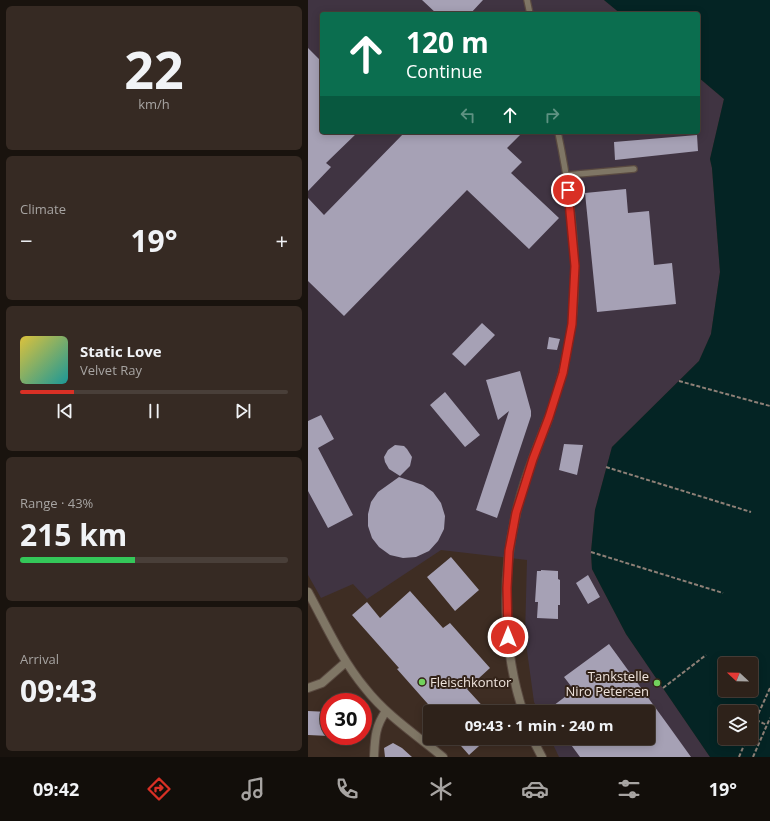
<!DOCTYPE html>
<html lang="en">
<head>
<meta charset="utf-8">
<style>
  :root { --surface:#2e221a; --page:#362a23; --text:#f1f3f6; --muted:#a7a4a2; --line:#493f39; --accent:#d93025 }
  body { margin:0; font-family:"Open Sans",sans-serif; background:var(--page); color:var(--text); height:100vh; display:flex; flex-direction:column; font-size:15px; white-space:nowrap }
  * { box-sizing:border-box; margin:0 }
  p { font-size:13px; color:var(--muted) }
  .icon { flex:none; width:22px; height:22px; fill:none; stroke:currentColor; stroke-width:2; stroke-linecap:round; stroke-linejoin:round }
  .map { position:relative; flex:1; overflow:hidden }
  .panel { display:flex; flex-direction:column; gap:6px; padding:6px; background:#19130e; width:308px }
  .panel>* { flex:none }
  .banner { position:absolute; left:12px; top:12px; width:380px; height:122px; border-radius:4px; box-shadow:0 2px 10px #0003,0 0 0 1px var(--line); background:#0b6e4f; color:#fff; overflow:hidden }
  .needle { width:26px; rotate:292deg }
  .controls { position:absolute; left:410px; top:657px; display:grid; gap:8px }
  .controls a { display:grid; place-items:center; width:40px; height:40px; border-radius:4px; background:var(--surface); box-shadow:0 2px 10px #0003,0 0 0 1px var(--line); font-size:20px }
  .speed { position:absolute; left:12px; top:693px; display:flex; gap:8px; font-size:20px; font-weight:700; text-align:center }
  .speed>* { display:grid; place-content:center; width:52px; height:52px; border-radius:50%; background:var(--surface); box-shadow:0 2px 10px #0003,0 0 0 1px var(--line); line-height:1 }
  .speed .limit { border:6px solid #d22; background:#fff; color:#111 }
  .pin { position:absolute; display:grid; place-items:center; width:34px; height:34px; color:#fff; margin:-17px; border:2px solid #fff; border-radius:50%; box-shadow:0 1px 4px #0007 }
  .me { position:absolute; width:44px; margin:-22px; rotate:0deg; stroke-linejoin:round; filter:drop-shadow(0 0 3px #0008) }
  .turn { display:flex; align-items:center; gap:14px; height:84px; padding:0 20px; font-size:18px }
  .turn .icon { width:52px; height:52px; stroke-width:2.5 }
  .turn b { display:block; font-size:28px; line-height:34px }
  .lanes { display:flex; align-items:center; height:38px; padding:0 20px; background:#0003; justify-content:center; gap:20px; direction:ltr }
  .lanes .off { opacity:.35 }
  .big { font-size:30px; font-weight:700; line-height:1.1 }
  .panel .widget { flex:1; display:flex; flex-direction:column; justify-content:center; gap:6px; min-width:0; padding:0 14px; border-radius:6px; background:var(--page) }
  .panel .dial { align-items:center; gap:0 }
  .dial b { font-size:52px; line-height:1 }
  .song { display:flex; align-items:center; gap:12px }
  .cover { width:48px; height:48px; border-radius:6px; background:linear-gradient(135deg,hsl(50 70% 55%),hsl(180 70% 35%)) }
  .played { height:4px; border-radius:2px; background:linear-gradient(90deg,var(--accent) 20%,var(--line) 20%) }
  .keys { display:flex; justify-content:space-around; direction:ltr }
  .heat { display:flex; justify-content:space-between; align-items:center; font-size:22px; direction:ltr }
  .charge { height:6px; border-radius:3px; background:linear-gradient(90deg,#34c759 43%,var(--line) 0) }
  .trip { position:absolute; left:115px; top:705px; width:232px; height:40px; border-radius:4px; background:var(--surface); box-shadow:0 2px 10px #0003,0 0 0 1px var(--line); font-weight:700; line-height:40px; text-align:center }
  .dock { display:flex; height:64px; justify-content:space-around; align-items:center; background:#120e0a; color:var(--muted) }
  .dock .icon { width:28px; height:28px }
  .dock .selected { color:var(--accent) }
  .dock b { font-size:18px; color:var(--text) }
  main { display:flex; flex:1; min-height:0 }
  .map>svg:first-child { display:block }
  .industrial { fill:#403442 }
  .water { fill:#042424; fill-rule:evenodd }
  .building { fill:#a6a1b5 }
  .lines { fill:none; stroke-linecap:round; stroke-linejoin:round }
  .lane-casing { stroke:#5a4a41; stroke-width:8 }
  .street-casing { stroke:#5a4a41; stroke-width:10 }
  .path { stroke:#8e8077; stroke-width:2; stroke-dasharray:4 2; stroke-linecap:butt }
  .lane { stroke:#7f7665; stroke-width:5.5 }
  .street { stroke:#7f7665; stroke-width:8 }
  .route-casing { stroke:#8d1f18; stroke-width:10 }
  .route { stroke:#d93025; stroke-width:7 }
  .poi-dot { fill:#72d25d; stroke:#332319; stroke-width:1.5 }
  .labels { text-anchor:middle; stroke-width:4; stroke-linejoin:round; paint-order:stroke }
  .poi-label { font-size:13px; fill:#f0e5de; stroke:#332319; text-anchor:end }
</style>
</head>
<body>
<main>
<section class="panel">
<div class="widget dial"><b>22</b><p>km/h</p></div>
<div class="widget"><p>Climate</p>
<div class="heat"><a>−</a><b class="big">19°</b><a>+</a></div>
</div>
<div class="widget">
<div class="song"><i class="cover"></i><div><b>Static Love</b><p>Velvet Ray</p></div></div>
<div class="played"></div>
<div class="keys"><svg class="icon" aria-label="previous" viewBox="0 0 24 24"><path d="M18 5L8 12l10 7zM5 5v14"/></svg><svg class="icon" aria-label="pause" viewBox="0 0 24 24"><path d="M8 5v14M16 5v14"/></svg><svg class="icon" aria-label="next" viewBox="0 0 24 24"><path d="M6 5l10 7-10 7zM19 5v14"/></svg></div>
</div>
<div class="widget"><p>Range · 43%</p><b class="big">215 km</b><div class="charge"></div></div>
<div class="widget"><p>Arrival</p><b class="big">09:43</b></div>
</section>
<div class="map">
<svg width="462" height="757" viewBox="0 0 462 757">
  <rect width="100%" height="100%" fill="#3e2d23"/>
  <!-- industrial -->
  <path class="industrial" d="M0 0H296L313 14H14V132H390V77L416 99 402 159 404 168 412 272 403 334 391 361 304 447 287 510 283 552 284 569 318 634 402 757H251L242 738H340V712H231L226 702 217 636 219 560 133 550 59 599 45 584 13 598 0 575Z"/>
  <!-- water -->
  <path class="water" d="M296 0H462V757H402L318 634 284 569 283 552 287 510 304 447 391 361 403 334 412 272 404 168 402 159 416 99 390 77V14H313ZM417 664H443V690H417ZM417 712H443V738H417Z"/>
  <!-- building -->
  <path class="building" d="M114 0H175L162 14H129Z
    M0 48 14 62V132H50L18 163 23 167 0 191Z
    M97 132H215L199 148 214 162 203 173 251 218 221 249 159 190 36 316 0 281V198L16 215Z
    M389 135 390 151 307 160 306 142Z
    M318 189 320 213 341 211 346 265 364 263 368 304 289 312 277 193Z
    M174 323 187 335 157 366 144 354Z
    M241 337 252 339 249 350 239 349Z
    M212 371 223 411V416L189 518 168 510 201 411 190 420 178 380Z
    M137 392 172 435 157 447 122 405Z
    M13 415 26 439 10 448 45 515 20 528 0 491V421Z
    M256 444 275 445 269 475 251 470Z
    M87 445 96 446 99 449 104 457 102 466 92 476 81 469 77 462 76 457 80 450Z
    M91 477 115 485 125 492 133 503 137 516 136 529 130 541 121 551 108 557 95 558 82 555 71 547 64 538 60 526V514L63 502 70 492Z
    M143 557 171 590 147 611 119 577Z
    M233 570 250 571V579L252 580V605H250V619L229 618 230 602H227L229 571H233Z
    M280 575 292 597 280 604 268 583Z
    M102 591 135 628 142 623 182 668 159 689 180 712H127L89 669 91 668 44 615 59 602 72 618Z
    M301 644 360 725 383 757H272L258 738H340V712H237L266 690 256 677Z
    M0 711 21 712V736L0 735Z
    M146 738H180L161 755Z
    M85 743 94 748 104 757H77L76 748Z"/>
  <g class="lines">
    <!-- lane casing -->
    <g class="lane-casing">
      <path id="lane" d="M219 0 222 14
        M259 175 326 169
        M241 417C251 386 259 356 264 325 273 266 262 190 250 132"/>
    </g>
    <!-- street casing -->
    <g class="street-casing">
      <path id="street" d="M0 592C18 625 33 659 57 688 78 715 108 735 135 757
        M0 688 14 683 38 662
        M215 712C195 650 193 578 208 514 215 481 229 448 241 417
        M224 738 234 757
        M66 757C67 737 67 727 78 711"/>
    </g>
    <!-- path -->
    <path class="path" d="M371 381 462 406
      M298 467 443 512
      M283 552 415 593
      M355 688 398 655
      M448 720 459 725
      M443 730 462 688
      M431 757 439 738
      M445 757 462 718"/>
    <!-- lane -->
    <use href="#lane" class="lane"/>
    <!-- street -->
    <use href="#street" class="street"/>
  </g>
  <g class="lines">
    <!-- route casing -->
    <g class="route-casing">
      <path id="route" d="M200 637 199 588 201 551 208 513 225 459 241 417 255 373 264 324 267 266 260 190"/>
    </g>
    <!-- route -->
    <use href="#route" class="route"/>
  </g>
  <!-- markers -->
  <g class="poi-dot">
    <circle cx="114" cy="682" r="4"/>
    <circle cx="349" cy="683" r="4"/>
  </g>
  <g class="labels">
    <!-- poi labels -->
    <g class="poi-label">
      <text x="341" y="681">Tankstelle<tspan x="341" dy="15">Niro Petersen</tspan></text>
      <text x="122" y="687" text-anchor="start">Fleischkontor</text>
    </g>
  </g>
</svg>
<div class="controls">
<a><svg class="needle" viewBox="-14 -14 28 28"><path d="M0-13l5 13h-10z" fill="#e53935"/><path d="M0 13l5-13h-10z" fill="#a7a4a2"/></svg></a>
<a><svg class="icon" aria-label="layers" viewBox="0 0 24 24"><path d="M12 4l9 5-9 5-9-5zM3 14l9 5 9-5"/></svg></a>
</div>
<div class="speed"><div class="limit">30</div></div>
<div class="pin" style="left:260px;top:190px;background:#d93025"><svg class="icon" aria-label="arrive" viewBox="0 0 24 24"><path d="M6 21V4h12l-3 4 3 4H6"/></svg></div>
<svg class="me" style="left:200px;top:637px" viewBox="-20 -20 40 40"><circle r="17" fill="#d93025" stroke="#fff" stroke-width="3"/><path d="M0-11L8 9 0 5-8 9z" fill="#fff"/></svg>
<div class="trip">09:43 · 1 min · 240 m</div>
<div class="banner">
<div class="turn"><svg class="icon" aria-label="ahead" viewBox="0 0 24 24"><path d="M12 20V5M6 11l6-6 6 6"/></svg><div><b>120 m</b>Continue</div></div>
<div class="lanes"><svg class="icon off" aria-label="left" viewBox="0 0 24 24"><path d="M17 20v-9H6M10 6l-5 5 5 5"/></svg><svg class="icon" aria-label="ahead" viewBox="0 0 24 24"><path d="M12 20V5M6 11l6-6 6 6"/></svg><svg class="icon off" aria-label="right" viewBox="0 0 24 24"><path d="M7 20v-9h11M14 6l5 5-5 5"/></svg></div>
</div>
</div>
</main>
<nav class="dock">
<b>09:42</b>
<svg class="icon selected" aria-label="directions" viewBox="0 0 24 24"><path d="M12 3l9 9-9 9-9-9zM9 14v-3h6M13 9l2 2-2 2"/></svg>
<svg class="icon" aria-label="music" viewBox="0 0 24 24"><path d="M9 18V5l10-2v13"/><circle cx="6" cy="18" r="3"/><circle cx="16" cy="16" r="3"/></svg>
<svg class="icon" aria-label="phone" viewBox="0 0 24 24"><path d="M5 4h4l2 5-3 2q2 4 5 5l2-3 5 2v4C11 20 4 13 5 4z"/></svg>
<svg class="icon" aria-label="climate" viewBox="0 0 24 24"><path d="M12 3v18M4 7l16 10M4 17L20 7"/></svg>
<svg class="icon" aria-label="car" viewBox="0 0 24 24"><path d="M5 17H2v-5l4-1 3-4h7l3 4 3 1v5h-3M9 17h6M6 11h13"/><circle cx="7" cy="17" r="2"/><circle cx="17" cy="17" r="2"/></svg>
<svg class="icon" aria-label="filters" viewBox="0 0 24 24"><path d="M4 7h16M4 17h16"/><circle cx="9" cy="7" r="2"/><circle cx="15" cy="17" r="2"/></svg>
<b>19°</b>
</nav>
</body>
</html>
